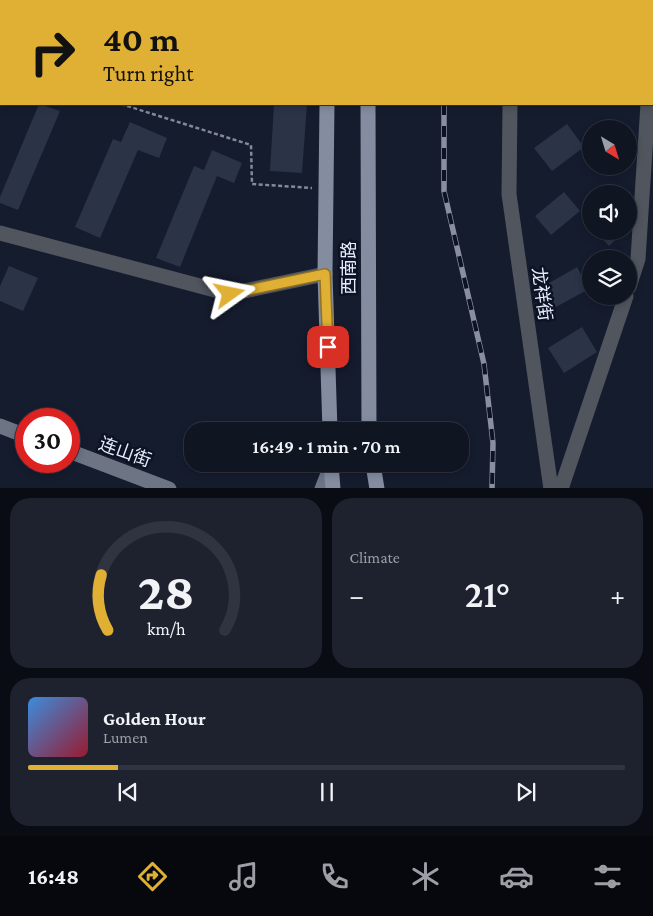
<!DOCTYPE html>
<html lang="en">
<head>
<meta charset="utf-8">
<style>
  :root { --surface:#101522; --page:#1e222f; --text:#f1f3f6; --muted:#9c9fa5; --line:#303440; --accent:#dfb034 }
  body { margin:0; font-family:"Crimson Pro","Noto Sans SC",serif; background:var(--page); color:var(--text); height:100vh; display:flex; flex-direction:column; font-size:19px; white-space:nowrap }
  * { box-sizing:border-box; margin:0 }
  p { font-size:16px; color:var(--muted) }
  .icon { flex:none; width:28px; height:28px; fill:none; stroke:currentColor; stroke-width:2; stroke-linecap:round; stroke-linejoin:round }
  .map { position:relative; height:488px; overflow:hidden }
  .side { display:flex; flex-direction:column; gap:10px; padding:10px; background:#090c13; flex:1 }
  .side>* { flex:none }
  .hud { position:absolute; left:0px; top:0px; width:654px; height:105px; box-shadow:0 2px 8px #0003,0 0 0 1px var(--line); background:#dfb034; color:#111; overflow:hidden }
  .needle { width:32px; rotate:142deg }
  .tools { position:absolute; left:582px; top:120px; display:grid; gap:10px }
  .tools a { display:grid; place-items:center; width:55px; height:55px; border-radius:50%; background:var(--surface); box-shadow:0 2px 8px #0003,0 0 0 1px var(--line); font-size:25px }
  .speed { position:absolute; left:15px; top:408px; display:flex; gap:10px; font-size:25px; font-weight:700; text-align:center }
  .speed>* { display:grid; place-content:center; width:65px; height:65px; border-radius:50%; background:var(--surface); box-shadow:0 2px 8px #0003,0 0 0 1px var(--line); line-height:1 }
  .speed .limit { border:8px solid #d22; background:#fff; color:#111 }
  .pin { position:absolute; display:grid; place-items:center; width:42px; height:42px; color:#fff; margin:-21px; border-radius:10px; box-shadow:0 2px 8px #0006 }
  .me { position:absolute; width:55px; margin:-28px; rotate:78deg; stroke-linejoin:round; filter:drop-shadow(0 0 4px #0008) }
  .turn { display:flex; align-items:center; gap:18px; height:105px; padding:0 20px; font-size:22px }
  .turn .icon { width:65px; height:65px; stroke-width:2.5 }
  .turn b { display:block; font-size:35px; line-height:42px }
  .big { font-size:38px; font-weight:600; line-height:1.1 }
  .side .widget { flex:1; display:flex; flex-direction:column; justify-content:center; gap:8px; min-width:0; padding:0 18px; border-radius:20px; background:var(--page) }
  .side .dial { align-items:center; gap:0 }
  .dial svg { height:130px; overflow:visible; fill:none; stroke:var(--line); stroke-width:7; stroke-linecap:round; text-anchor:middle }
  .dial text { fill:var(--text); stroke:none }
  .song { display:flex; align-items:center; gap:15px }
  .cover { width:60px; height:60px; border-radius:8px; background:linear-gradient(135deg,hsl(210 70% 55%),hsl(350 70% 35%)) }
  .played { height:5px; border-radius:2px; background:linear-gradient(90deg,var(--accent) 15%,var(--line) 15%) }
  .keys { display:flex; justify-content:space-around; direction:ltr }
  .heat { display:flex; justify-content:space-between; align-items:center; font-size:28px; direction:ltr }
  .side .tiles { flex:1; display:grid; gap:10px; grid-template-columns:1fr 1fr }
  .widget:last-child { grid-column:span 2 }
  .trip { position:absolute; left:184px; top:422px; width:285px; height:50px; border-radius:20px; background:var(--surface); box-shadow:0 2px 8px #0003,0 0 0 1px var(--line); font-weight:600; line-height:50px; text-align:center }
  .tab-bar { display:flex; height:80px; justify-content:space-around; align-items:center; background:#06080e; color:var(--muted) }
  .tab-bar .icon { width:35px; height:35px }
  .tab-bar .active { color:var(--accent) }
  .tab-bar b { font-size:22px; color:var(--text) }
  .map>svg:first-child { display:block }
  .building { fill:#2b3347 }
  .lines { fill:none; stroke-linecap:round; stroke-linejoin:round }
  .path { stroke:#838999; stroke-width:2.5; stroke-dasharray:4 2.5; stroke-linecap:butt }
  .street { stroke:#50555e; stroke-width:15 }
  .secondary { stroke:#6d7484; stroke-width:15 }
  .primary { stroke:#848ca0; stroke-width:15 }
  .rail-casing { stroke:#898f9f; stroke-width:5.5 }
  .rail { stroke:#0c1324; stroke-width:4; stroke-dasharray:11; stroke-linecap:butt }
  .route-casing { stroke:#917222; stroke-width:12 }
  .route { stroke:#dfb034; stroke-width:9 }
  .labels { text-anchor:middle; stroke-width:5; stroke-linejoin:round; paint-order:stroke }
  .street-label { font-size:18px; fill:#e7edfa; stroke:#0c1324 }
</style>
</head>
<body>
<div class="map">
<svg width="653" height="489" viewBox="0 0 653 489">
  <rect width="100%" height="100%" fill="#151c2e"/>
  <!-- building -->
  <path class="building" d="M39 104 60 111 18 210 0 203V197Z
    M274 104H307L302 173 270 171Z
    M130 122 167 138 159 158 138 150 100 238 75 227 113 139 121 142Z
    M567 124 584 147 552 171 534 148Z
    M212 150 242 163 234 183 217 176 180 267 156 258 194 166 204 170Z
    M564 192 580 211 551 235 535 216Z
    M595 231H624L609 246Z
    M9 266 38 278 23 311 0 301V286Z
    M577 267 589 289 556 307 544 286Z
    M582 327 597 352 564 373 548 348Z"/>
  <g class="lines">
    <!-- path -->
    <path class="path" d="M0 86H1
      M121 104 251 145 252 184 312 188"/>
    <!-- street -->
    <path class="street" d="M511 1V0
      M652 43 653 36
      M510 104 509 194 551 489
      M0 233 230 294 325 274
      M629 287 638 259 648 104
      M561 489 626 296"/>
    <!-- secondary -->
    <path class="secondary" d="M0 426 26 436
      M69 451 169 489
      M322 489 331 466"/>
    <!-- primary -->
    <path class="primary" d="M367 0V1
      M328 1V0
      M327 104 325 274 330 431
      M368 104 369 431
      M331 464 333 489
      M373 464 377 489"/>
    <!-- rail casing -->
    <g class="rail-casing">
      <path id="rail" d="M445 1V0
        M444 104V191L484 364 493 443 492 489"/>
    </g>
    <!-- rail -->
    <use href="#rail" class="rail"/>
  </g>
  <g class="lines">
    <!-- route casing -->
    <g class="route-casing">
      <path id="route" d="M230 294 325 274 328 347"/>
    </g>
    <!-- route -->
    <use href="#route" class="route"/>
  </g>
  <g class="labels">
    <!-- street labels -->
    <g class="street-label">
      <text transform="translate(349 268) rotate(-90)" y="6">西南路</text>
      <text transform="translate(542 294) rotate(82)" y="6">龙祥街</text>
      <text transform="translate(125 452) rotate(20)" y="6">连山街</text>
    </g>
  </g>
</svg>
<div class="tools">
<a><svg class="needle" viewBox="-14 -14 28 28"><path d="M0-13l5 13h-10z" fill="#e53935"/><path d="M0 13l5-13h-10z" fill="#9c9fa5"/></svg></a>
<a><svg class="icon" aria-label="sound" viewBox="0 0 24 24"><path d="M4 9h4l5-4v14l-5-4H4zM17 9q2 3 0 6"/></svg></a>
<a><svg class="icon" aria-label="layers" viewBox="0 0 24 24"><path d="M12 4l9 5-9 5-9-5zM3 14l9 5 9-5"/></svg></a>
</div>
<div class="speed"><div class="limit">30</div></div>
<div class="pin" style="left:328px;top:347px;background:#d93025"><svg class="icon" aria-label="arrive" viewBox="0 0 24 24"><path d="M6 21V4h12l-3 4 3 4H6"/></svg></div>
<svg class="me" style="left:230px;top:294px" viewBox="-20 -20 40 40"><path d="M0-17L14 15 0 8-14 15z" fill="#dfb034" stroke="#fff" stroke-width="4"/></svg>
<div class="trip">16:49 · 1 min · 70 m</div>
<div class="hud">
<div class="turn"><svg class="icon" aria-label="right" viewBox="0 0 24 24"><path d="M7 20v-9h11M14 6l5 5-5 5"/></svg><div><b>40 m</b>Turn right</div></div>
</div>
</div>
<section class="side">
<div class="tiles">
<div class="widget dial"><svg viewBox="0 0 100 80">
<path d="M14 69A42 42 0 1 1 86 69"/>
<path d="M14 69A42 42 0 0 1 10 35" stroke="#dfb034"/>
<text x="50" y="56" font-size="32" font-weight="700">28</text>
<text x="50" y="72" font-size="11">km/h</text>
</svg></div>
<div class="widget"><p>Climate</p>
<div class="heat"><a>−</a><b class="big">21°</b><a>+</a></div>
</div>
<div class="widget">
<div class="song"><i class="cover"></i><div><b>Golden Hour</b><p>Lumen</p></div></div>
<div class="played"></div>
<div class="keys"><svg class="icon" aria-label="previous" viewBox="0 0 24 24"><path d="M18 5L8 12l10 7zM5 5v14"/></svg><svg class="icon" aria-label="pause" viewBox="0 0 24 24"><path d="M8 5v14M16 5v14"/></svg><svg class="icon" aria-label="next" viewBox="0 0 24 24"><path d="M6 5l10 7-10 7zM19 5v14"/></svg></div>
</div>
</div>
</section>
<nav class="tab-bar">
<b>16:48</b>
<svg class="icon active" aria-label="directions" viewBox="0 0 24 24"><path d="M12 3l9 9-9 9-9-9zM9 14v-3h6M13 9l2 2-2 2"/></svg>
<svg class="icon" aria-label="music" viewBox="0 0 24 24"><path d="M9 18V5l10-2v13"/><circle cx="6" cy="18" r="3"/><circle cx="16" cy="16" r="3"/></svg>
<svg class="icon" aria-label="phone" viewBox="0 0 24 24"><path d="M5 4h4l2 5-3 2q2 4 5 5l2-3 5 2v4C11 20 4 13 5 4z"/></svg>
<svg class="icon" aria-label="climate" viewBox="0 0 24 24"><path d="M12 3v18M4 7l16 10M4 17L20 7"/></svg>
<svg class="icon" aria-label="car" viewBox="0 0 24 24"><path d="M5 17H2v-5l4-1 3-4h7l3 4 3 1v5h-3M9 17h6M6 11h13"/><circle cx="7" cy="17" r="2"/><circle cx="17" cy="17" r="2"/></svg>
<svg class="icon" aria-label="filters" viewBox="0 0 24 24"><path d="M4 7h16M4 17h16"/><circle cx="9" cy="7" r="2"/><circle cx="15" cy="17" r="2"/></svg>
</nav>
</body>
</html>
